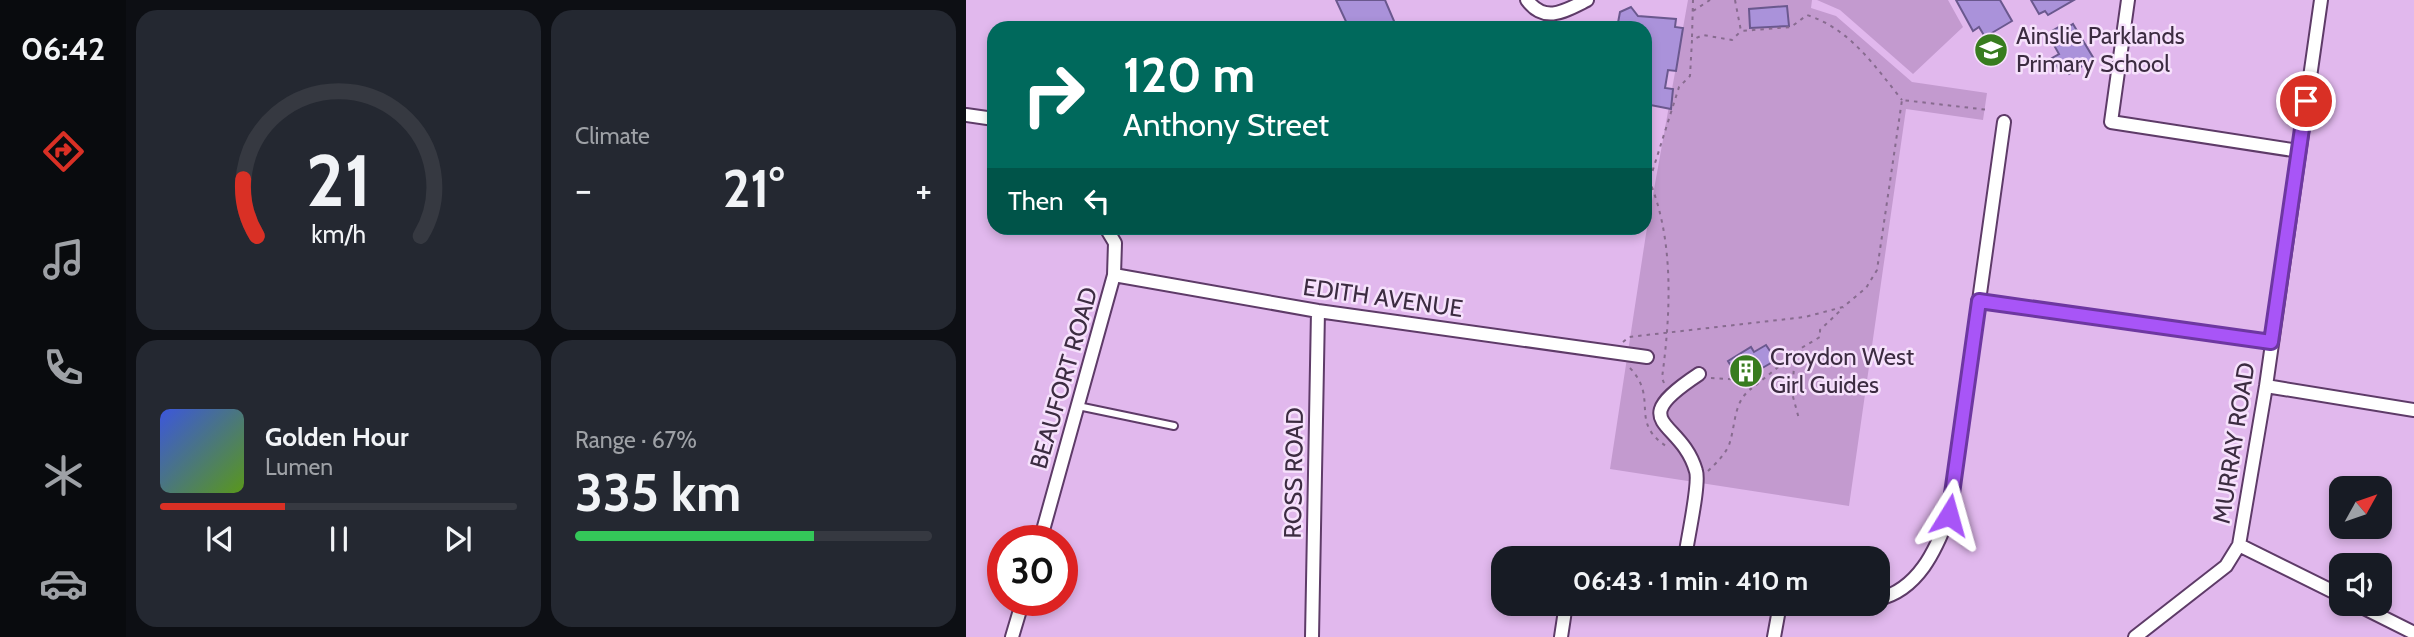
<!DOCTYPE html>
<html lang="en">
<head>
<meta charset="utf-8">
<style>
  :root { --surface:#171b24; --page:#242831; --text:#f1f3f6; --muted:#9ea1a6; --line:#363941; --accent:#d93025 }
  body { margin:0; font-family:Cabin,sans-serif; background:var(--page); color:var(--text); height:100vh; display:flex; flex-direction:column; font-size:26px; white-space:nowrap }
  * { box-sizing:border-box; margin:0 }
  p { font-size:23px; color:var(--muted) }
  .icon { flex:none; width:38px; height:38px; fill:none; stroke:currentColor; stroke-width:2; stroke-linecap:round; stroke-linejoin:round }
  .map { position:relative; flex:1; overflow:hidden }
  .side { display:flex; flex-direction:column; gap:10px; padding:10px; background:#0d0f14; width:840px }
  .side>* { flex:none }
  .guide { position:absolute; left:21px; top:21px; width:665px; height:214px; border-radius:21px; box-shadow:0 4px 10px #0003; background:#00695c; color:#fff; overflow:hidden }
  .needle { width:46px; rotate:50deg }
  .buttons { position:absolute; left:1363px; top:476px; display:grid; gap:14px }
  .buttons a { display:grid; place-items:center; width:63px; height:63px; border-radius:14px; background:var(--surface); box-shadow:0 4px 10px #0003; font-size:35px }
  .speed { position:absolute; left:21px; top:525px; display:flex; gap:14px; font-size:35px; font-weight:700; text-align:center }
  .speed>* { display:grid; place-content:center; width:91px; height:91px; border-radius:50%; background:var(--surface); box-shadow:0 4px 10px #0003; line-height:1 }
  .speed .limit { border:10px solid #d22; background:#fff; color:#111 }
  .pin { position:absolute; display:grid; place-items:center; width:60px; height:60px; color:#fff; margin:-30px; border:4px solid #fff; border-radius:50%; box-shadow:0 2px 7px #0007 }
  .me { position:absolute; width:77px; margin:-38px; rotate:8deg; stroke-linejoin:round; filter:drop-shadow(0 0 5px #0008) }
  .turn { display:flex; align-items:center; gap:24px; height:147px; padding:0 21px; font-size:32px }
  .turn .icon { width:91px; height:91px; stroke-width:2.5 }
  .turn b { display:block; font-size:49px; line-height:60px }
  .then { display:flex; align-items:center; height:66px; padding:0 21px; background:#0003; gap:14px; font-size:26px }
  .big { font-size:52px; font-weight:700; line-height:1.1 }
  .side .widget { flex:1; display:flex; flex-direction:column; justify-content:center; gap:10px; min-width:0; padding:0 24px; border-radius:21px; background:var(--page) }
  .side .dial { align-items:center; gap:0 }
  .dial svg { height:182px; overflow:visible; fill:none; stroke:var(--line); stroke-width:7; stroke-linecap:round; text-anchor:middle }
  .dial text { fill:var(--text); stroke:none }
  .song { display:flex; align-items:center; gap:21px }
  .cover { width:84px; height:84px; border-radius:10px; background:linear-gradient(135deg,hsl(230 70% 55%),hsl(90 70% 35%)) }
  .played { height:7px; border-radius:4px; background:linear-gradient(90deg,var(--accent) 35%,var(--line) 35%) }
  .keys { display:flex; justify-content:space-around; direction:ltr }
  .heat { display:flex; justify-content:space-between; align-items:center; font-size:38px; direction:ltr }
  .charge { height:10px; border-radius:5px; background:linear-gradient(90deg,#34c759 67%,var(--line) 0) }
  .side .tiles { flex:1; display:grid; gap:10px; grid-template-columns:repeat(2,1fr) }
  .trip { position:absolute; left:525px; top:546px; width:399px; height:70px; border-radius:21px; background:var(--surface); box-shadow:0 4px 10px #0003; font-weight:700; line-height:70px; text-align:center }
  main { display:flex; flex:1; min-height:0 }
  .tab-bar { display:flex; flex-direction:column; width:126px; justify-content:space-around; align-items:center; background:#090b0e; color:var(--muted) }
  .tab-bar .icon { width:49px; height:49px }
  .tab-bar .on { color:var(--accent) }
  .tab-bar b { font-size:32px; color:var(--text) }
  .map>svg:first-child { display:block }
  .green { fill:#c39acf }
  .building { fill:#aa92da; stroke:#6a588e; stroke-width:2 }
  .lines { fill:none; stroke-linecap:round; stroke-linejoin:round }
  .service-casing { stroke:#5e3b68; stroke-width:10 }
  .minor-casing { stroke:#5e3b68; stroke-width:16 }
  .path { stroke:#876b8f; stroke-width:2; stroke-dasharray:3.5 5; stroke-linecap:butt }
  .service { stroke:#fff; stroke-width:6 }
  .minor { stroke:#fff; stroke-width:12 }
  .route-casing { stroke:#6d37a1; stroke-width:18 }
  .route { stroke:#a855f7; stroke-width:12 }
  .labels { text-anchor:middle; stroke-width:5; stroke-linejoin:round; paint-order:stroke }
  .poi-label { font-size:24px; fill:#3c2c41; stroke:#f6e1fc; text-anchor:start }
  .street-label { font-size:24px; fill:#3c2c41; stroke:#f6e1fc }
</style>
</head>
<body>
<main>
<nav class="tab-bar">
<b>06:42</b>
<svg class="icon on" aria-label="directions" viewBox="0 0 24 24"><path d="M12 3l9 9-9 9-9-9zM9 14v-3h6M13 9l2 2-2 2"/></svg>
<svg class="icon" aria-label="music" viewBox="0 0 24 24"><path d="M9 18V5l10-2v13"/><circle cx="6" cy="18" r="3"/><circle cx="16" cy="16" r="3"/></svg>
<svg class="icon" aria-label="phone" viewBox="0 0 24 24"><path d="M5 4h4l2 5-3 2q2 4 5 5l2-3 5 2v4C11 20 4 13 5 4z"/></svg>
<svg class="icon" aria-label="climate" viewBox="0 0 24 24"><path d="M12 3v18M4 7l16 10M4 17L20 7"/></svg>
<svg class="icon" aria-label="car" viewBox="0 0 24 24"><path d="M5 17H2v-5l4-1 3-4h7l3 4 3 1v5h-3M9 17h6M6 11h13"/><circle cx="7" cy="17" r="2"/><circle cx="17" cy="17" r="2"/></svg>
</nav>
<section class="side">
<div class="tiles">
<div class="widget dial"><svg viewBox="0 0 100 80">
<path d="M14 69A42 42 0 1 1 86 69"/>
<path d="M14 69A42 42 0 0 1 8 44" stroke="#d93025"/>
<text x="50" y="56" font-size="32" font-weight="700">21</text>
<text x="50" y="72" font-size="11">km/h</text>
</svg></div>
<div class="widget"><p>Climate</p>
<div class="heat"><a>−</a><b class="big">21°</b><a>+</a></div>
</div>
<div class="widget">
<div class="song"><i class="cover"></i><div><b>Golden Hour</b><p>Lumen</p></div></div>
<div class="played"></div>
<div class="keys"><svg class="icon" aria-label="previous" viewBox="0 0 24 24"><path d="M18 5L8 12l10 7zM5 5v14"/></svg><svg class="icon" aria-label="pause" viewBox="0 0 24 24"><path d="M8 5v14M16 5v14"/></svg><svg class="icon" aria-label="next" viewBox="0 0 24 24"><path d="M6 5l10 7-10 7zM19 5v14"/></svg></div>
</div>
<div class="widget"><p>Range · 67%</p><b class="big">335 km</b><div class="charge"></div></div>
</div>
</section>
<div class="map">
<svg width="1448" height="637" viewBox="0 0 1448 637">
  <rect width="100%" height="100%" fill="#e1b8ed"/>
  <!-- green -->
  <path class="green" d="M722 0H846L845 8 870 16 946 82 1021 93 1017 120 940 109 883 506 644 469 680 234Z
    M851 0H982L997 27 947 74 874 10Z"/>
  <!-- building -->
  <path class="building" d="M370 0H419L431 28H383Z
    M990 0H1034L1046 21 1019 37 1013 27 1007 31Z
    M1065 0H1108L1082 15 1079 11 1073 14Z
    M821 6 823 26 784 28 783 9Z
    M665 7 672 16 710 19 709 27 717 28 710 71 702 70 699 88 707 89 705 109 679 104V28H651L654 12Z
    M1107 24 1128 59 1103 74 1099 69 1094 71 1086 58 1093 54 1084 38 1087 36 1086 31 1096 25 1099 29Z
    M800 345 810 360 774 381 762 361 785 347 788 352Z"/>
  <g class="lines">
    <!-- service casing -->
    <g class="service-casing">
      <path id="service" d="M112 406 208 426"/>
    </g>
    <!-- minor casing -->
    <g class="minor-casing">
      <path id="minor" d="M561 0C579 24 599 11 621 0
        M1162 0 1145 122 1333 151
        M0 115 28 119
        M148 275 352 311 681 357
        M1012 301 1305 342
        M1300 386 1448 410
        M74 541 148 275 149 243 140 228
        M1273 545 1376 596
        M719 558C721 541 734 484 730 471 715 418 656 425 733 374
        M912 599C952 590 970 550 983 515L1038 122
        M886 604H890
        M1390 604 1448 633
        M46 637 57 600
        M346 637 352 311
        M595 637 600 604
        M808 637 814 604
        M1169 637 1260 566 1273 545 1300 386 1355 0"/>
    </g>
    <!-- path -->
    <path class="path" d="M769 0 775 31 825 27 841 15C884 29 908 65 936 100
      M727 11 744 0
      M726 37 727 0
      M679 171C709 233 705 311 696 378L698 383
      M684 179 713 87 724 76 726 40 737 35 766 40 775 31
      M657 342 663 337 839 317 877 307 900 288 911 270 936 100 1023 110
      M829 354 826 393 833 419
      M664 368C694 400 661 422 703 448
      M745 378 779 380 785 389 837 347 854 337V330L877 308
      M742 471C750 463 758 456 763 445 770 425 767 402 785 389"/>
    <!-- service -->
    <use href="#service" class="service"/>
    <!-- minor -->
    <use href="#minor" class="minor"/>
  </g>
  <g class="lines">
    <!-- route casing -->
    <g class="route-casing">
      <path id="route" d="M983 515 1013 301 1305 342 1340 101"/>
    </g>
    <!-- route -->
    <use href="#route" class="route"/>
  </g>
  <!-- icons -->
  <defs>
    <g id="school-disc" transform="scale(1.75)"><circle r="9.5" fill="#387c1f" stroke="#f6e1fc"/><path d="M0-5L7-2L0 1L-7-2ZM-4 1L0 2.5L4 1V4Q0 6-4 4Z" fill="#fff"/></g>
    <g id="building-disc" transform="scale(1.75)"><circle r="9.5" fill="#387c1f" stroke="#f6e1fc"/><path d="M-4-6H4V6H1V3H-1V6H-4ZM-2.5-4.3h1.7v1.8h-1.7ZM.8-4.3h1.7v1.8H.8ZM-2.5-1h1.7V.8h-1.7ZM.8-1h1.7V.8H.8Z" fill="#fff"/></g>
  </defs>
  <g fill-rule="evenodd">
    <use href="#school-disc" x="1025" y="50"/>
    <use href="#building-disc" x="780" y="371"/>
  </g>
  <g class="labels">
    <!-- poi labels -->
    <g class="poi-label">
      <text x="1050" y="44">Ainslie Parklands<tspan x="1050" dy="28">Primary School</tspan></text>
      <text x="804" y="365">Croydon West<tspan x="804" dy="28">Girl Guides</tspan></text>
    </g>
    <!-- street labels -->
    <g class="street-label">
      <text transform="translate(417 298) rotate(8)" y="8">EDITH AVENUE</text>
      <text transform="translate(98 378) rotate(-74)" y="8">BEAUFORT ROAD</text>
      <text transform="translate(1268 443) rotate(-81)" y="8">MURRAY ROAD</text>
      <text transform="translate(328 473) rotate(-89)" y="8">ROSS ROAD</text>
    </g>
  </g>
</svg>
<div class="buttons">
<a><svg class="needle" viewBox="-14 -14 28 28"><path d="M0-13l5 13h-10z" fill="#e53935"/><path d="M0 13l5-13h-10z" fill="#9ea1a6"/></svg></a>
<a><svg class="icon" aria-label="sound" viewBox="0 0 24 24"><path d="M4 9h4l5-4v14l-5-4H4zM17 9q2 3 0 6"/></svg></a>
</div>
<div class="speed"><div class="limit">30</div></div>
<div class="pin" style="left:1340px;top:101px;background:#d93025"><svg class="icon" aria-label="arrive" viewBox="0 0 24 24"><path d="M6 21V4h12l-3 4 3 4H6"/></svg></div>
<svg class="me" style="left:983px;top:515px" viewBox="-20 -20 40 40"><path d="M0-17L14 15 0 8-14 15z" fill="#a855f7" stroke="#fff" stroke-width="4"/></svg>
<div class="trip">06:43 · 1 min · 410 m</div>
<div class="guide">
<div class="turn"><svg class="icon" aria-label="right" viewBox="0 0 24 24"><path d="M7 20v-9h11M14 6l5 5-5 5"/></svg><div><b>120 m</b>Anthony Street</div></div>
<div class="then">Then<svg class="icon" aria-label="left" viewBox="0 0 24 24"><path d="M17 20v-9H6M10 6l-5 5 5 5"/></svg></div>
</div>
</div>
</main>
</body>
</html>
